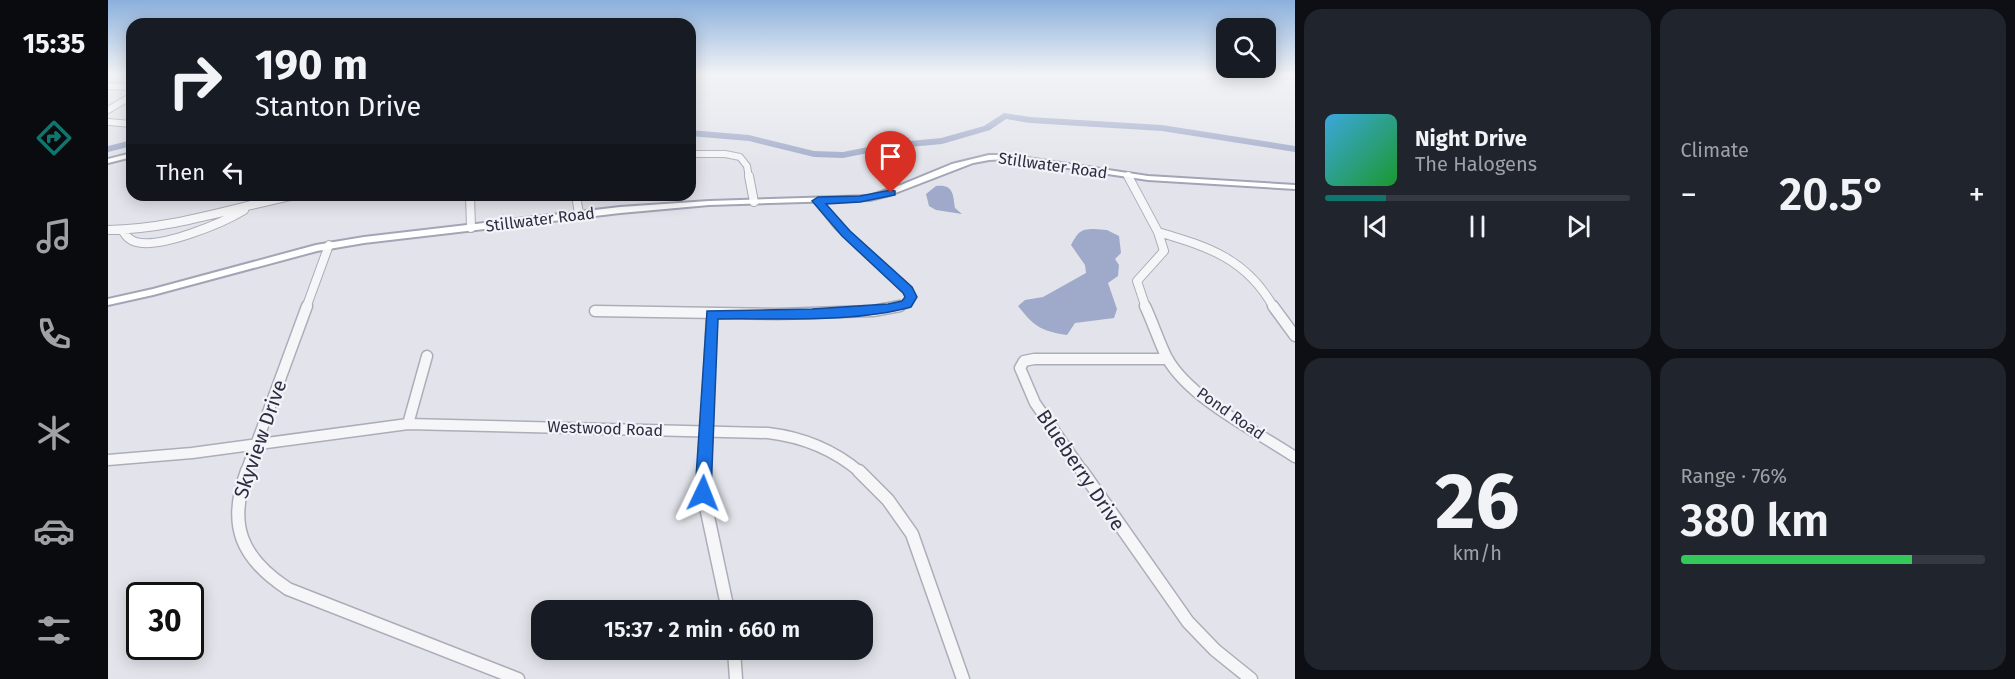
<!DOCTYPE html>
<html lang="en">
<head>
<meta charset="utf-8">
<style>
  :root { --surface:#171b24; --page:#20242c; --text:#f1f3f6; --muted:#9ea1a6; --line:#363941; --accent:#0f766e }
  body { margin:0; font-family:"Fira Sans",sans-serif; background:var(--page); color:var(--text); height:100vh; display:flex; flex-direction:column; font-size:22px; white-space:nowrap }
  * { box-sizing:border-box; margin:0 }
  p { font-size:20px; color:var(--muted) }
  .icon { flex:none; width:33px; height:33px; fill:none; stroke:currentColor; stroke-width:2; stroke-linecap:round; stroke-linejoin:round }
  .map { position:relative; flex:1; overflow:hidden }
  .panel { display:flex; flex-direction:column; gap:9px; padding:9px; background:#0d0f14; width:720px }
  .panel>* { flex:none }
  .banner { position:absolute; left:18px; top:18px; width:570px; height:183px; border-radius:18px; box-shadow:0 3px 15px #0003; background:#171b24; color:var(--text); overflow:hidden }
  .tools { position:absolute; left:1108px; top:18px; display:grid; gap:12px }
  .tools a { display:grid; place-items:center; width:60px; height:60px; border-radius:12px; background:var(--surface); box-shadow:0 3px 15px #0003; font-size:30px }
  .speed { position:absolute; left:18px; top:582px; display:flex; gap:12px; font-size:30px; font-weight:700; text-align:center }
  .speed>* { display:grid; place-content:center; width:78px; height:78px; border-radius:50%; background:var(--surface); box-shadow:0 3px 15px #0003; line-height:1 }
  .speed .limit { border:3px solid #111; border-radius:9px; background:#fff; color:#111 }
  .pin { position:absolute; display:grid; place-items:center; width:51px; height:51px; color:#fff; margin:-62px -26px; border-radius:50% 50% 50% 0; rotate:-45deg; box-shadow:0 0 6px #0007 }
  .pin .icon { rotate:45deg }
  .me { position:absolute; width:66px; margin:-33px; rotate:2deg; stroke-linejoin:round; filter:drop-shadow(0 0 4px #0008) }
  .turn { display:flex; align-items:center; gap:21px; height:126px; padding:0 30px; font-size:27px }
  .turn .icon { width:78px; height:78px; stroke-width:2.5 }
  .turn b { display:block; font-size:42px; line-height:51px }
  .then { display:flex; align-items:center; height:57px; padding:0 30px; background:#0003; gap:12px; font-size:22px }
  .big { font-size:45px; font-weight:600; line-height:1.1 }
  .panel .card { flex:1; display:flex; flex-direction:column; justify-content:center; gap:9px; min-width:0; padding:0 21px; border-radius:18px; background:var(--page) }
  .panel .dial { align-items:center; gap:0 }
  .dial b { font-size:78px; line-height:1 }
  .song { display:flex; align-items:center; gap:18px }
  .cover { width:72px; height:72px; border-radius:9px; background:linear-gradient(135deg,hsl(200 70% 55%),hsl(130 70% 35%)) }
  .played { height:6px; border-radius:3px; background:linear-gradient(90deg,var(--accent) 20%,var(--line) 20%) }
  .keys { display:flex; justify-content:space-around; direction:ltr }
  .heat { display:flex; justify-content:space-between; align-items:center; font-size:33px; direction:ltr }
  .charge { height:9px; border-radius:4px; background:linear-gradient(90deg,#34c759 76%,var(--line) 0) }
  .panel .tiles { flex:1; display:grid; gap:9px; grid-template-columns:repeat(2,1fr) }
  .trip { position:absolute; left:423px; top:600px; width:342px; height:60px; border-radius:18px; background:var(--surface); box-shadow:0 3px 15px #0003; font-weight:600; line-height:60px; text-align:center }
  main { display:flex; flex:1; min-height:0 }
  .dock { display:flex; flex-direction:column; width:108px; justify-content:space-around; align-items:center; background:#090b0e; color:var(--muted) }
  .dock .icon { width:42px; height:42px }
  .dock .on { color:var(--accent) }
  .dock b { font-size:27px; color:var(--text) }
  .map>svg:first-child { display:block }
  .water { fill:#9fa9c9 }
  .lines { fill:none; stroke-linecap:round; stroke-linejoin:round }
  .stream { stroke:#9fa9c9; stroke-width:1.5 }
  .river { fill:#9fa9c9; fill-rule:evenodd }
  .minor-far3-casing { stroke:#acadb8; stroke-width:8 }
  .minor-far2-casing { stroke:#acadb8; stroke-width:10 }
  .minor-far1-casing { stroke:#acadb8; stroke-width:13 }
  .minor-casing { stroke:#acadb8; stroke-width:15 }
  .major-casing { stroke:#a2a5b6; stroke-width:4 }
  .minor-far3 { stroke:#f6f6f9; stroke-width:6 }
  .minor-far2 { stroke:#f6f6f9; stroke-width:8 }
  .minor-far1 { stroke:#f6f6f9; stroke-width:10 }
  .minor { stroke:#f6f6f9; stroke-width:12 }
  .major { fill:#fff; fill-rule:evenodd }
  .route { fill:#1a73e8; stroke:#114b97; stroke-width:1.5 }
  .labels { text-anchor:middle; stroke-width:4.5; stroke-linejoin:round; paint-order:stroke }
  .street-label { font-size:16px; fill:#2b2d42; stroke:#f3f3f8 }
  .near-street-label { font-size:20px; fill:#2b2d42; stroke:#f3f3f8 }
</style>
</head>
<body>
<main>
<nav class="dock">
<b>15:35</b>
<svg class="icon on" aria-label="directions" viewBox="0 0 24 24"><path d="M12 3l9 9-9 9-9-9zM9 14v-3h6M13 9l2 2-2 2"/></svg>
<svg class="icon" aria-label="music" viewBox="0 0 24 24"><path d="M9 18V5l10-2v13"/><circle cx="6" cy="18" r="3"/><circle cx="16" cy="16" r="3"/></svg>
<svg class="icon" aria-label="phone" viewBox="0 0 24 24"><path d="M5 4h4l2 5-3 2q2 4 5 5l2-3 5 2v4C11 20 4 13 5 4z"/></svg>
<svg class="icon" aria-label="climate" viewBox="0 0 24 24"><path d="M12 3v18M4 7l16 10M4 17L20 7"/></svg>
<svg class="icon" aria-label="car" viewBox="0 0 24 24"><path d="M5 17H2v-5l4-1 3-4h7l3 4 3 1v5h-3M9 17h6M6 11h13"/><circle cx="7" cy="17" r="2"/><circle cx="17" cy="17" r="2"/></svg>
<svg class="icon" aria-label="filters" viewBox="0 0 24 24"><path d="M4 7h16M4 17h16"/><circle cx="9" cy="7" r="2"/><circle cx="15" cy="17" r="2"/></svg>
</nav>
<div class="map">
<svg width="1187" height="679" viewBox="0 0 1187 679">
  <rect width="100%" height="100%" fill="#e3e4eb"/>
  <!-- water -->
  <path class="water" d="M828 186C846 184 845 195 847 208L854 214 828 210 821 206 818 194Z
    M986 229 999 230 1011 236 1013 253 1007 259 1011 265 1010 276 1000 283 1009 309 1006 318 967 323 959 335C932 331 926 326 910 306L917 300 935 297 978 273 977 265 963 245C970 233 971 229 986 229Z"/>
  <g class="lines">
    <!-- stream -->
    <path class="stream" d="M20 103H24"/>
    <!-- river -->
    <path class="river" d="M896 113 922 117 1054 125 1187 146V152L1054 131 922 123 898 119 882 130 834 144 780 149 735 158 706 157 641 141 582 136V130L641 135 706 151 735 152 780 143 833 138 876 126Z
      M24 140V146L0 152V146Z"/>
    <!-- minor-far3 casing -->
    <g class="minor-far3-casing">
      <path id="minor-far3" d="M0 86 24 87
        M0 110 24 96
        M0 122 24 124
        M582 154H617L632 157 639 166 641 178"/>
    </g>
    <!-- minor-far2 casing -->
    <g class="minor-far2-casing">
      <path id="minor-far2" d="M641 176 646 202
        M1020 176 1050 232 1056 251 1029 281 1038 308
        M362 195 363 228
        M468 195 471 214
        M710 201 729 225 800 290 803 297 799 304 786 308
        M0 230C65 229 124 208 187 195
        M14 230C18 236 21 240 28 242 52 249 115 223 136 210
        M1050 232C1101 247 1139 259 1166 308
        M198 308 221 245"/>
    </g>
    <!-- minor-far1 casing -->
    <g class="minor-far1-casing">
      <path id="minor-far1" d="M1037 306C1045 323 1051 342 1059 358 1082 399 1148 431 1187 457
        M1165 306 1187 336
        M487 311 670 314 765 311 792 306
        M300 424 319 356
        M0 460 84 453 300 424 660 433C694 437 726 450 752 472
        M138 472 199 306
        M596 472 604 314
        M975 472 927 403 912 368 916 361 926 359H1060"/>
    </g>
    <!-- minor casing -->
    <g class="minor-casing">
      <path id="minor" d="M139 471C119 525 133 558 180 589L410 679
        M596 471 595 493 620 610
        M751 471 780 500 804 534 855 679
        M974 471 1080 622 1107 650 1143 679
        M626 650 628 679"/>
    </g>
    <!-- major casing -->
    <g class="major-casing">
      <path id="major" d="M24 153V157L0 163V159Z
        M881 155H899L1040 176 1187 185V189L1040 180 899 159 881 160 865 163 782 195 762 200 601 205 512 213 256 243 209 251 45 295 0 305V299L45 289 208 245 256 237 512 207 601 201 762 196 793 185 844 164Z"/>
    </g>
    <!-- minor-far3 -->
    <use href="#minor-far3" class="minor-far3"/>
    <!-- minor-far2 -->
    <use href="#minor-far2" class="minor-far2"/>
    <!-- minor-far1 -->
    <use href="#minor-far1" class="minor-far1"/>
    <!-- minor -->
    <use href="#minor" class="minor"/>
    <!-- major -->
    <use href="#major" class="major"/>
  </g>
  <!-- sky -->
  <linearGradient id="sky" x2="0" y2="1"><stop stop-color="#8bb0dc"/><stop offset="0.44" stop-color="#f2f3f6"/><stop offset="1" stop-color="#f2f3f6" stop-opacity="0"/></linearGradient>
  <rect width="1187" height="169" fill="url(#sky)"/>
  <!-- route -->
  <path class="route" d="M783 190 787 191V195L752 202 718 204 742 231 804 287 809 297 803 307C746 323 670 318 610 319L603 493 601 498 595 501 589 498 587 493 599 311 704 309 780 304 794 301 797 297 795 293 734 236 704 201 710 197 752 196Z"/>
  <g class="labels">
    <!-- street labels -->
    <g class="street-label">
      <text transform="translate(945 165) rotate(8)" y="6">Stillwater Road</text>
      <text transform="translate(432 219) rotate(-7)" y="6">Stillwater Road</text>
      <text transform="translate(1123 413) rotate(35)" y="6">Pond Road</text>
      <text transform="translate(497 428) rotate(2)" y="6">Westwood Road</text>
    </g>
    <!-- near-street labels -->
    <g class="near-street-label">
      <text transform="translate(152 439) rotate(-71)" y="7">Skyview Drive</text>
      <text transform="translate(973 470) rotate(56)" y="7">Blueberry Drive</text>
    </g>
  </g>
</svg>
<div class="tools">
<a><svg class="icon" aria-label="search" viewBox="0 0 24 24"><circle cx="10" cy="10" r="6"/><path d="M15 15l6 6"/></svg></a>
</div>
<div class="speed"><div class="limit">30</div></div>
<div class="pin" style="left:783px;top:193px;background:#d93025"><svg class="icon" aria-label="arrive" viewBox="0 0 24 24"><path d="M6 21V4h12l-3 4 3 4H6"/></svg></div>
<svg class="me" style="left:595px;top:493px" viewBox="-20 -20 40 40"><path d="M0-17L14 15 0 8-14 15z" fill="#1a73e8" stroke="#fff" stroke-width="4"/></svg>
<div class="trip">15:37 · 2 min · 660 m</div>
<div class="banner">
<div class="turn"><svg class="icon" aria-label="right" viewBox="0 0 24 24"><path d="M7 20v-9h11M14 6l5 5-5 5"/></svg><div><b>190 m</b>Stanton Drive</div></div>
<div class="then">Then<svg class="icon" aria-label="left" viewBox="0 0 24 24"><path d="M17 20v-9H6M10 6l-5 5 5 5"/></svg></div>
</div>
</div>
<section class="panel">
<div class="tiles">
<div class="card">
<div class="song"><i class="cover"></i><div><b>Night Drive</b><p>The Halogens</p></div></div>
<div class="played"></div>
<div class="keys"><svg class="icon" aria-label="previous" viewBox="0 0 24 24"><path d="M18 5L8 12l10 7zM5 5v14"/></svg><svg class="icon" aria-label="pause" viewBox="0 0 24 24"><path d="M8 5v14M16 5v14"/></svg><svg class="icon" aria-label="next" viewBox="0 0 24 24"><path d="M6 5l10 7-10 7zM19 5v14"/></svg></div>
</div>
<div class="card"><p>Climate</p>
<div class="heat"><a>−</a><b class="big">20.5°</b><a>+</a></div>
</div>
<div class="card dial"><b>26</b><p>km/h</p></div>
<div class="card"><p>Range · 76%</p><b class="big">380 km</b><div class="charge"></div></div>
</div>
</section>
</main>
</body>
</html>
